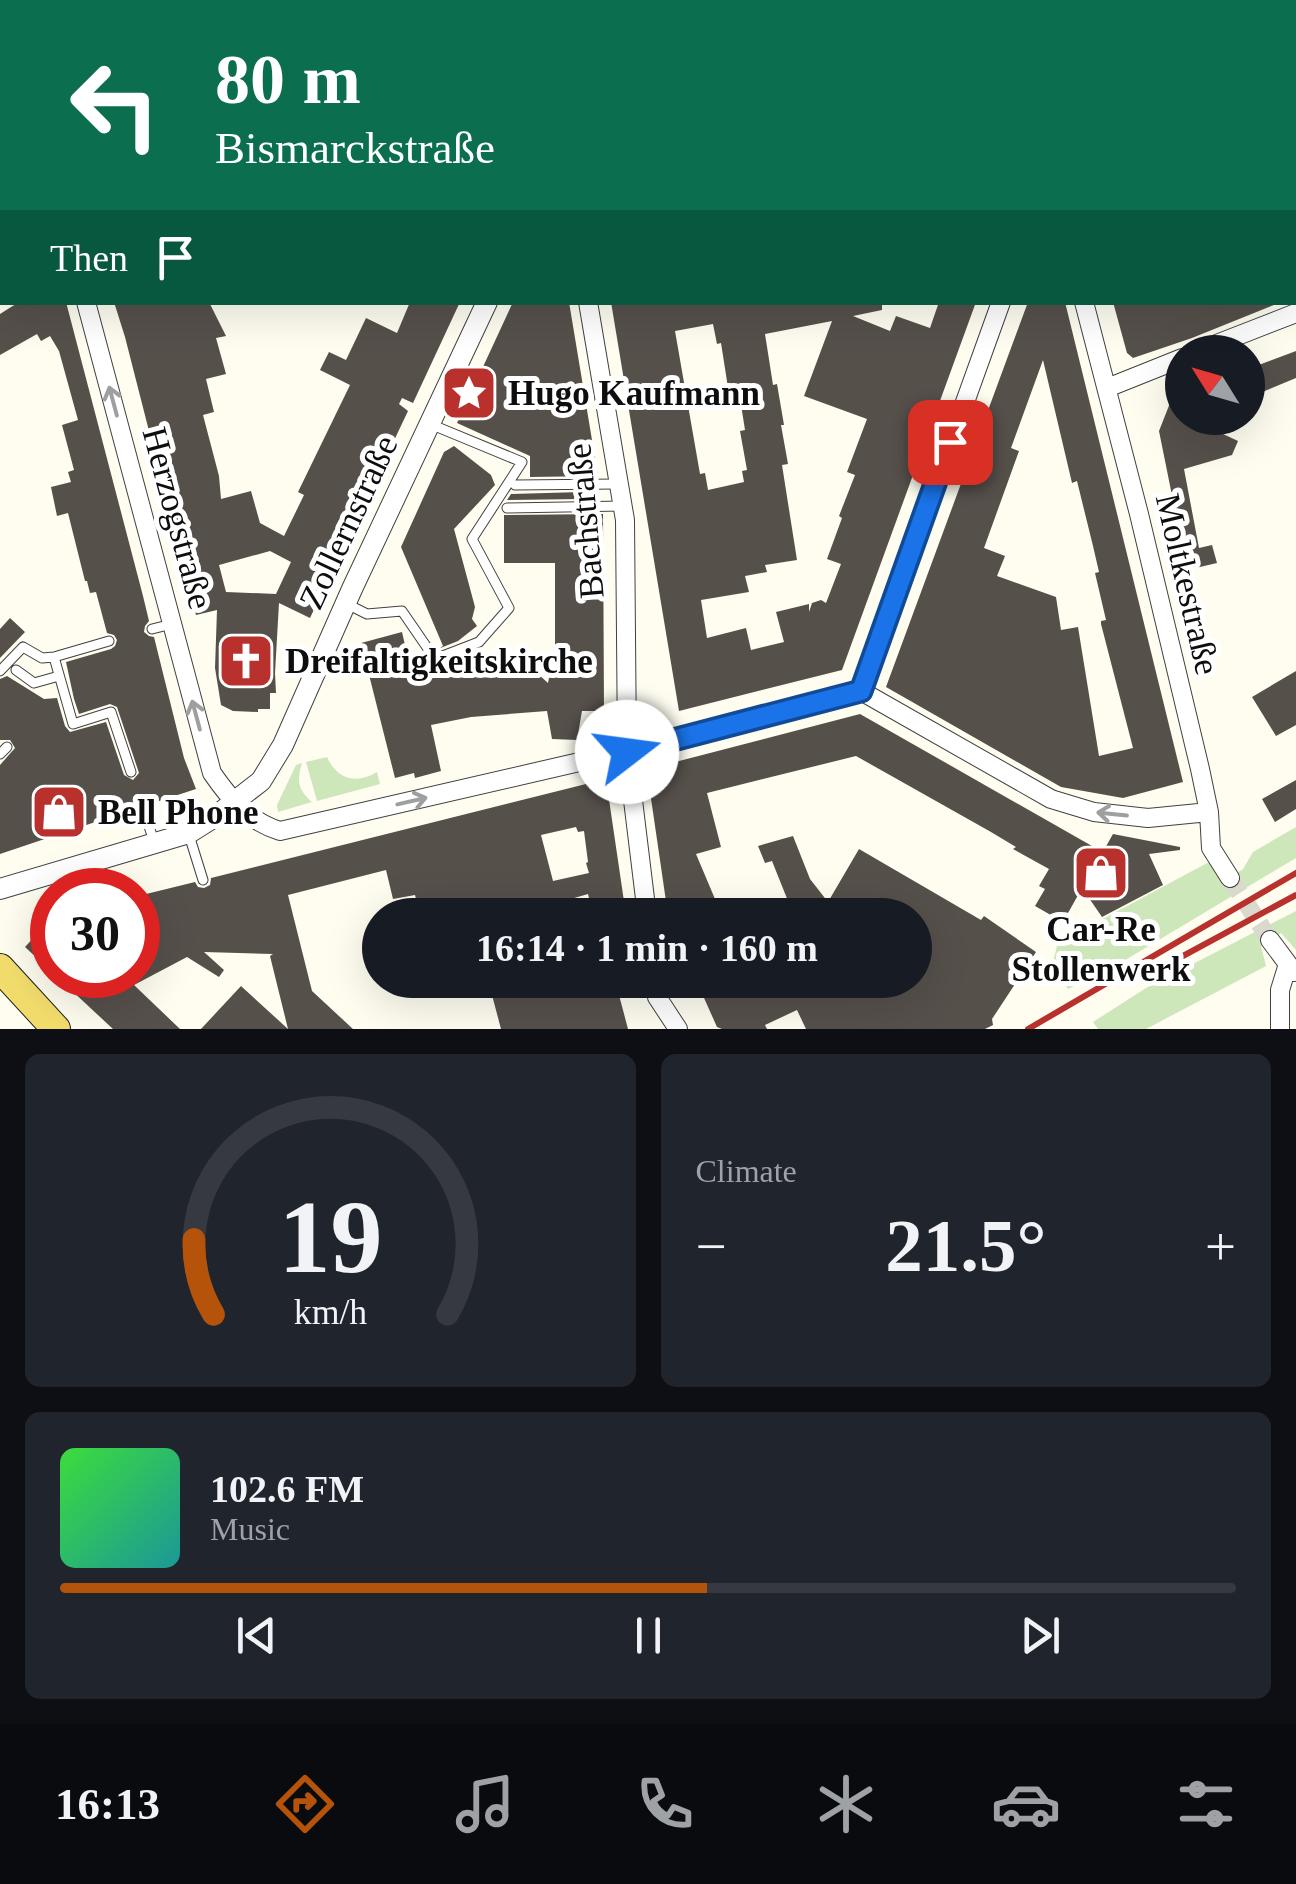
<!DOCTYPE html>
<html lang="en">
<head>
<meta charset="utf-8">
<style>
  :root { --surface:#171b24; --page:#20242c; --text:#f1f3f6; --muted:#9ea1a6; --line:#363941; --accent:#b45309 }
  body { margin:0; font-family:"Times New Roman",serif; background:var(--page); color:var(--text); height:100vh; display:flex; flex-direction:column; font-size:38px; white-space:nowrap }
  * { box-sizing:border-box; margin:0 }
  p { font-size:32px; color:var(--muted) }
  .icon { flex:none; width:55px; height:55px; fill:none; stroke:currentColor; stroke-width:2; stroke-linecap:round; stroke-linejoin:round }
  .map { position:relative; height:1029px; overflow:hidden }
  .details { display:flex; flex-direction:column; gap:25px; padding:25px; background:#0d0f14; flex:1 }
  .details>* { flex:none }
  .hud { position:absolute; left:0px; top:0px; width:1298px; height:305px; box-shadow:0 10px 40px #0002; background:#0b6e4f; color:#fff; overflow:hidden }
  .needle { width:65px; rotate:307deg }
  .tools { position:absolute; left:1165px; top:335px; display:grid; gap:20px }
  .tools a { display:grid; place-items:center; width:100px; height:100px; border-radius:50%; background:var(--surface); box-shadow:0 10px 40px #0002; font-size:50px }
  .speed { position:absolute; left:30px; top:868px; display:flex; gap:20px; font-size:50px; font-weight:700; text-align:center }
  .speed>* { display:grid; place-content:center; width:130px; height:130px; border-radius:50%; background:var(--surface); box-shadow:0 10px 40px #0002; line-height:1 }
  .speed .limit { border:15px solid #d22; background:#fff; color:#111 }
  .pin { position:absolute; display:grid; place-items:center; width:85px; height:85px; color:#fff; margin:-42px; border-radius:20px; box-shadow:0 5px 15px #0006 }
  .me { position:absolute; width:110px; margin:-55px; rotate:75deg; stroke-linejoin:round; filter:drop-shadow(0 0 8px #0008) }
  .turn { display:flex; align-items:center; gap:35px; height:210px; padding:0 50px; font-size:45px }
  .turn .icon { width:130px; height:130px; stroke-width:2.5 }
  .turn b { display:block; font-size:70px; line-height:85px }
  .then { display:flex; align-items:center; height:95px; padding:0 50px; background:#0003; gap:20px; font-size:38px }
  .big { font-size:75px; font-weight:700; line-height:1.1 }
  .details .widget { flex:1; display:flex; flex-direction:column; justify-content:center; gap:15px; min-width:0; padding:0 35px; border-radius:15px; background:var(--page) }
  .details .dial { align-items:center; gap:0 }
  .dial svg { height:260px; overflow:visible; fill:none; stroke:var(--line); stroke-width:7; stroke-linecap:round; text-anchor:middle }
  .dial text { fill:var(--text); stroke:none }
  .song { display:flex; align-items:center; gap:30px }
  .cover { width:120px; height:120px; border-radius:15px; background:linear-gradient(135deg,hsl(120 70% 55%),hsl(180 70% 35%)) }
  .played { height:10px; border-radius:5px; background:linear-gradient(90deg,var(--accent) 55%,var(--line) 55%) }
  .keys { display:flex; justify-content:space-around; direction:ltr }
  .heat { display:flex; justify-content:space-between; align-items:center; font-size:55px; direction:ltr }
  .details .tiles { flex:1; display:grid; gap:25px; grid-template-columns:1fr 1fr }
  .widget:last-child { grid-column:span 2 }
  .trip { position:absolute; left:362px; top:898px; width:570px; height:100px; border-radius:50px; background:var(--surface); box-shadow:0 10px 40px #0002; font-weight:700; line-height:100px; text-align:center }
  .tabs { display:flex; height:160px; justify-content:space-around; align-items:center; background:#090b0e; color:var(--muted) }
  .tabs .icon { width:70px; height:70px }
  .tabs .current { color:var(--accent) }
  .tabs b { font-size:45px; color:var(--text) }
  .map>svg:first-child { display:block }
  .green { fill:#cee7ba }
  .building { fill:#56504b; fill-rule:evenodd }
  .lines { fill:none; stroke-linecap:round; stroke-linejoin:round }
  .minor-tunnel { stroke:#dad9ce; stroke-width:18; stroke-dasharray:18 9; stroke-linecap:butt }
  .service-casing { stroke:#414141; stroke-width:11 }
  .minor-casing { stroke:#414141; stroke-width:20 }
  .tertiary-casing { stroke:#414141; stroke-width:22 }
  .primary-casing { stroke:#1f1f1f; stroke-width:30 }
  .service { stroke:#fff; stroke-width:9 }
  .minor { stroke:#fff; stroke-width:18 }
  .tertiary { stroke:#fff; stroke-width:20 }
  .primary { stroke:#f2dd6c; stroke-width:28 }
  .rail { stroke:#b8312c; stroke-width:6 }
  .oneway { stroke:#9f9f9f }
  .route-casing { stroke:#114b97; stroke-width:25 }
  .route { stroke:#1a73e8; stroke-width:18 }
  .labels { text-anchor:middle; stroke-width:10; stroke-linejoin:round; paint-order:stroke }
  .poi-label { font-size:35px; font-weight:bold; fill:#0e0e0e; stroke:#fff; text-anchor:start }
  .street-label { font-size:35px; fill:#0e0e0e; stroke:#fff }
</style>
</head>
<body>
<div class="map">
<svg width="1296" height="1029" viewBox="0 0 1296 1029">
  <rect width="100%" height="100%" fill="#fefdf0"/>
  <!-- green -->
  <path class="green" d="M327 757C337 779 356 785 377 772L380 784 317 801 306 762Z
    M302 763C297 780 297 789 312 802L278 812 277 805 296 765Z
    M1296 827V858L1127 959 1068 989 1052 966 1059 938 1086 925 1088 927 1209 862 1225 881 1243 869 1253 852Z
    M1296 911V950L1281 933 1261 946 1266 966 1146 1029H1098L1093 1022 1146 988Z"/>
  <!-- building -->
  <path class="building" d="M19 302H66L143 596 149 621 145 626 144 632 149 636 154 637 184 758 196 789 150 804 147 799 140 798 135 801 134 809 0 854V765L15 748 10 740H0V679L7 676 44 699 57 698 65 726 70 732 106 722 124 775 133 780 139 773 117 707 110 704 79 714 74 699 66 662 111 649 115 646 117 640 114 635 107 633 96 592 90 593 87 581H85L68 513 57 516 51 487 71 482 68 472 74 470 62 425 78 420 59 351 50 336 41 341 37 334 0 355V314Z
    M114 302H209L226 336 216 338 226 374 206 379 214 412 203 415 219 476 221 499 251 491 260 523 284 536 304 495 298 492 350 385 320 370 329 352 346 360 366 318 397 333 410 302H460L413 403 402 398 399 404 408 411 310 618 279 603 275 673 276 693H270V709H258V712L233 711 221 705 215 668 217 610 196 615 125 337ZM270 551 291 562 276 594 226 592 219 565Z
    M513 302H569L598 476 530 477V456L457 423Z
    M611 302H882V310L853 316 890 331 896 316 930 328 939 302H976L842 670 679 711ZM832 321 804 396 867 419 847 472 855 475 839 516 842 518 827 559 841 564 826 603 821 600 812 603 809 612V604L776 612 784 642 751 650 746 628 707 638 701 600 749 592 745 576 767 572 765 565 797 560 782 465 788 464 781 425H784L777 384 773 385 765 334ZM713 324 717 344 721 343 729 394 739 392 745 430 740 431 747 470 742 471 744 482 708 490 705 473 700 474 675 331Z
    M1028 302H1065L1183 782 1123 798 1061 787 886 687ZM1043 360 1072 483 1077 481 1093 546 1099 572 1095 573 1106 620 1101 621V624L1133 748 1099 756 1078 627 1061 630 1056 597 997 576 1005 556 984 548 1019 451 1011 448Z
    M1113 302H1279V303L1192 338 1133 358 1127 353Z
    M1296 351V378L1248 398V369Z
    M1181 375 1182 418H1189L1238 441 1232 455 1184 469 1199 548 1212 545 1217 563 1187 570 1159 431Z
    M454 446 491 475 495 485 454 529 475 607 472 619 477 626 458 641 438 649 443 646 401 547 444 452Z
    M582 492V499L507 500 511 494Z
    M603 514 604 711H582L577 740 552 739 547 711 471 717 431 725 441 771 415 778 414 773 395 778 361 643 402 632 411 671 425 659 430 666 435 667 459 658 483 675 499 656 517 655 548 683 552 662 555 661V563H504V515Z
    M10 618 25 632 0 658V629Z
    M1296 671V725L1276 736 1252 697Z
    M860 714 1092 846 1100 857 1113 834 1180 847V850L1149 854 1163 885 1102 917 1082 888 1063 922 1035 906 1045 889 1039 886 1049 869 1013 849 1016 847 991 832 856 756 707 793 721 847 696 854 715 899 694 908 697 915H668L648 778 656 767Z
    M606 779 626 915H593L588 894 547 906 550 915H449L448 910 431 915H420L415 895 393 899 386 870 288 895 312 991 353 1029H288L270 956 273 954 204 952 224 970 219 977 187 957 134 985 180 1029H113L55 975H138V896L195 882 198 887 204 888 210 885 211 878ZM576 827 578 832 584 831 588 862 586 863 589 873 553 881 541 835Z
    M1296 780V809L1275 822 1262 799Z
    M793 836 810 879 828 902 859 849 981 920 984 916 1036 952 992 1019 993 1025 985 1029H806L797 1010 765 1025 767 1029H722L717 1027 696 980H726L729 985 741 980H915V915H755L788 901 772 861 765 863 758 846Z
    M52 918V972L25 947Z
    M488 980H615L628 1029H501Z
    M241 986 288 1029H201Z"/>
  <g class="lines">
    <!-- minor-tunnel -->
    <path class="minor-tunnel" d="M1230 878 1270 940"/>
    <!-- service casing -->
    <g class="service-casing">
      <path id="service" d="M515 485 617 484
        M507 508 623 506
        M347 604 367 614 402 611 435 659 479 642 509 608 472 539 522 462 430 424
        M152 629 172 624
        M109 641 54 657 73 724 111 712 131 772
        M16 670 34 683 59 676
        M0 671 23 647 42 658 54 657
        M0 754 7 747
        M142 806 154 841
        M189 835 203 880"/>
    </g>
    <!-- minor casing -->
    <g class="minor-casing">
      <path id="minor" d="M115 0 119 2
        M580 2 585 0
        M1110 2 1111 0
        M0 232 2 234
        M0 289 2 288
        M86 302 212 773C230 799 248 821 280 831L627 751 861 691 1051 799 1094 812 1148 818 1209 812
        M588 302 625 520 627 751 647 915
        M1084 302 1139 514 1200 769 1209 812 1211 848 1230 878
        M1196 352 1296 313
        M1107 388 1182 358
        M861 691 1001 302
        M1270 940 1294 972
        M655 980 657 997 678 1029
        M1280 1029V990L1288 964"/>
    </g>
    <!-- tertiary casing -->
    <g class="tertiary-casing">
      <path id="tertiary" d="M624 2 625 0
        M0 889 189 833 216 816 261 781 283 745 352 589 487 302"/>
    </g>
    <!-- primary casing -->
    <g class="primary-casing">
      <path id="primary" d="M0 968 56 1029"/>
    </g>
    <!-- service -->
    <use href="#service" class="service"/>
    <!-- minor -->
    <use href="#minor" class="minor"/>
    <!-- tertiary -->
    <use href="#tertiary" class="tertiary"/>
    <!-- primary -->
    <use href="#primary" class="primary"/>
    <!-- rail -->
    <path class="rail" d="M1157 970 1296 895
      M1028 1029 1296 873"/>
  </g>
  <!-- one-way arrows -->
  <defs><path id="oneway-shaft" d="M-6 0H5M1.5-3L5.5 0L1.5 3" fill="none" stroke-width="1.6" stroke-linecap="round" stroke-linejoin="round" transform="scale(2.5)"/></defs>
  <g class="oneway">
    <use href="#oneway-shaft" transform="translate(113 401) rotate(-105)"/>
    <use href="#oneway-shaft" transform="translate(196 715) rotate(-105)"/>
    <use href="#oneway-shaft" transform="translate(412 801) rotate(-13)"/>
    <use href="#oneway-shaft" transform="translate(1112 814) rotate(-174)"/>
  </g>
  <g class="lines">
    <!-- route casing -->
    <g class="route-casing">
      <path id="route" d="M627 752 861 691 950 442"/>
    </g>
    <!-- route -->
    <use href="#route" class="route"/>
  </g>
  <!-- icons -->
  <defs>
    <g id="sight-square" transform="scale(2.875)"><rect x="-9" y="-9" width="18" height="18" rx="4" fill="#b8312c" stroke="#fff"/><path d="M0-6L1.8-2.2L6-1.7L2.9 1.2L3.7 5.4L0 3.3L-3.7 5.4L-2.9 1.2L-6-1.7L-1.8-2.2Z" fill="#fff"/></g>
    <g id="church-square" transform="scale(2.875)"><rect x="-9" y="-9" width="18" height="18" rx="4" fill="#b8312c" stroke="#fff"/><path d="M-1.2-6h2.4v3.5h3.3v2.4h-3.3V6h-2.4V-.1h-3.3v-2.4h3.3Z" fill="#fff"/></g>
    <g id="shop-square" transform="scale(2.875)"><rect x="-9" y="-9" width="18" height="18" rx="4" fill="#b8312c" stroke="#fff"/><path d="M-5-2.5h2.3a2.7 3.5 0 0 1 5.4 0H5L5.5 6h-11ZM-1.5-2.5h3a1.5 2.3 0 0 0-3 0Z" fill="#fff"/></g>
  </defs>
  <g fill-rule="evenodd">
    <use href="#sight-square" x="469" y="393"/>
    <use href="#church-square" x="246" y="661"/>
    <use href="#shop-square" x="59" y="812"/>
    <use href="#shop-square" x="1101" y="873"/>
  </g>
  <g class="labels">
    <!-- poi labels -->
    <g class="poi-label">
      <text x="508" y="405">Hugo Kaufmann</text>
      <text x="285" y="673">Dreifaltigkeitskirche</text>
      <text x="98" y="824">Bell Phone</text>
      <text x="1101" y="941" text-anchor="middle">Car-Re<tspan x="1101" dy="40">Stollenwerk</tspan></text>
    </g>
    <!-- street labels -->
    <g class="street-label">
      <text transform="translate(178 518) rotate(75)" y="12">Herzogstraße</text>
      <text transform="translate(585 521) rotate(-95)" y="12">Bachstraße</text>
      <text transform="translate(348 522) rotate(-65)" y="12">Zollernstraße</text>
      <text transform="translate(1188 584) rotate(77)" y="12">Moltkestraße</text>
    </g>
  </g>
</svg>
<div class="tools">
<a><svg class="needle" viewBox="-14 -14 28 28"><path d="M0-13l5 13h-10z" fill="#e53935"/><path d="M0 13l5-13h-10z" fill="#9ea1a6"/></svg></a>
</div>
<div class="speed"><div class="limit">30</div></div>
<div class="pin" style="left:950px;top:442px;background:#d93025"><svg class="icon" aria-label="arrive" viewBox="0 0 24 24"><path d="M6 21V4h12l-3 4 3 4H6"/></svg></div>
<svg class="me" style="left:627px;top:752px" viewBox="-20 -20 40 40"><circle r="19" fill="#fff"/><path d="M0-13L10 11 0 6-10 11z" fill="#1a73e8"/></svg>
<div class="trip">16:14 · 1 min · 160 m</div>
<div class="hud">
<div class="turn"><svg class="icon" aria-label="left" viewBox="0 0 24 24"><path d="M17 20v-9H6M10 6l-5 5 5 5"/></svg><div><b>80 m</b>Bismarckstraße</div></div>
<div class="then">Then<svg class="icon" aria-label="arrive" viewBox="0 0 24 24"><path d="M6 21V4h12l-3 4 3 4H6"/></svg></div>
</div>
</div>
<section class="details">
<div class="tiles">
<div class="widget dial"><svg viewBox="0 0 100 80">
<path d="M14 69A42 42 0 1 1 86 69"/>
<path d="M14 69A42 42 0 0 1 8 46" stroke="#b45309"/>
<text x="50" y="56" font-size="32" font-weight="700">19</text>
<text x="50" y="72" font-size="11">km/h</text>
</svg></div>
<div class="widget"><p>Climate</p>
<div class="heat"><a>−</a><b class="big">21.5°</b><a>+</a></div>
</div>
<div class="widget">
<div class="song"><i class="cover"></i><div><b>102.6 FM</b><p>Music</p></div></div>
<div class="played"></div>
<div class="keys"><svg class="icon" aria-label="previous" viewBox="0 0 24 24"><path d="M18 5L8 12l10 7zM5 5v14"/></svg><svg class="icon" aria-label="pause" viewBox="0 0 24 24"><path d="M8 5v14M16 5v14"/></svg><svg class="icon" aria-label="next" viewBox="0 0 24 24"><path d="M6 5l10 7-10 7zM19 5v14"/></svg></div>
</div>
</div>
</section>
<nav class="tabs">
<b>16:13</b>
<svg class="icon current" aria-label="directions" viewBox="0 0 24 24"><path d="M12 3l9 9-9 9-9-9zM9 14v-3h6M13 9l2 2-2 2"/></svg>
<svg class="icon" aria-label="music" viewBox="0 0 24 24"><path d="M9 18V5l10-2v13"/><circle cx="6" cy="18" r="3"/><circle cx="16" cy="16" r="3"/></svg>
<svg class="icon" aria-label="phone" viewBox="0 0 24 24"><path d="M5 4h4l2 5-3 2q2 4 5 5l2-3 5 2v4C11 20 4 13 5 4z"/></svg>
<svg class="icon" aria-label="climate" viewBox="0 0 24 24"><path d="M12 3v18M4 7l16 10M4 17L20 7"/></svg>
<svg class="icon" aria-label="car" viewBox="0 0 24 24"><path d="M5 17H2v-5l4-1 3-4h7l3 4 3 1v5h-3M9 17h6M6 11h13"/><circle cx="7" cy="17" r="2"/><circle cx="17" cy="17" r="2"/></svg>
<svg class="icon" aria-label="filters" viewBox="0 0 24 24"><path d="M4 7h16M4 17h16"/><circle cx="9" cy="7" r="2"/><circle cx="15" cy="17" r="2"/></svg>
</nav>
</body>
</html>
